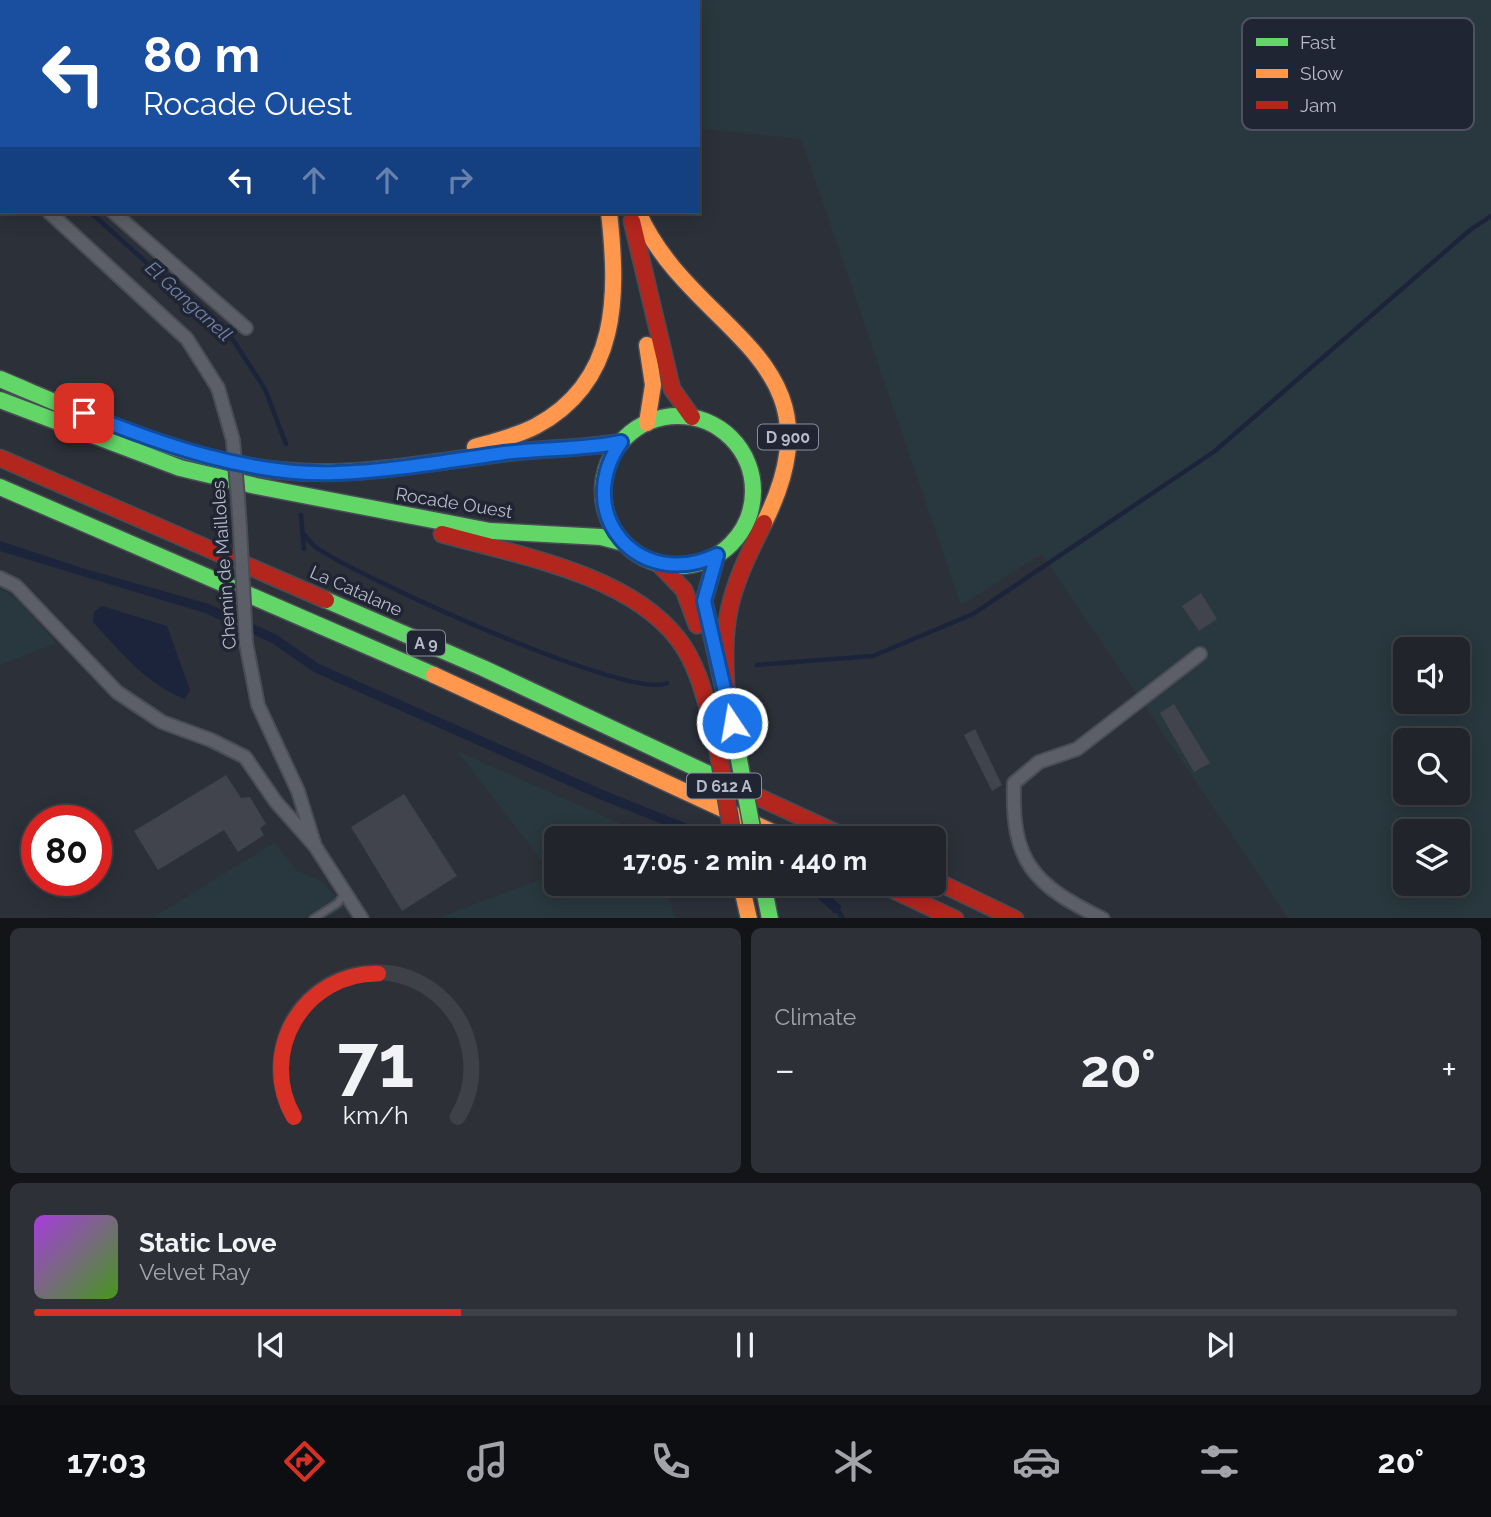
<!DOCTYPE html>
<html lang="en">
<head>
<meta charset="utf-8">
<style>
  :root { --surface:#21242b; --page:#2d3037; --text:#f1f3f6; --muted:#a2a4a9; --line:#3e4147; --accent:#d93025 }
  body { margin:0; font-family:Raleway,sans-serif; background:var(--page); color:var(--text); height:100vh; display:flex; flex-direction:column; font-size:26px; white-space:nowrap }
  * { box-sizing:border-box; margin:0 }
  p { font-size:23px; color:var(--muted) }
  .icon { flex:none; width:38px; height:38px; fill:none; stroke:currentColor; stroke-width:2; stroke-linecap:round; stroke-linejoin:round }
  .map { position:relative; height:918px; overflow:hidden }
  .details { display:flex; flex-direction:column; gap:10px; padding:10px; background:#121418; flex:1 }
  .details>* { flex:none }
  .hud { position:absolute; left:0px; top:0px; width:700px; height:214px; box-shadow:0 4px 18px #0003,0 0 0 2px var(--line); background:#1a4fa0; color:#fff; overflow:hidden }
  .fabs { position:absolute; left:1393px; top:637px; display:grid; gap:14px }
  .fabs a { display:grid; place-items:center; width:77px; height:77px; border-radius:10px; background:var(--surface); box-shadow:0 4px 18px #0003,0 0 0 2px var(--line); font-size:35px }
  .speed { position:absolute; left:21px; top:805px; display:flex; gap:14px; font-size:35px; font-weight:700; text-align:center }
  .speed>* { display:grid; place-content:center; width:91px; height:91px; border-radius:50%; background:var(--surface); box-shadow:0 4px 18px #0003,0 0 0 2px var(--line); line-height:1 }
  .speed .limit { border:10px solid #d22; background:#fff; color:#111 }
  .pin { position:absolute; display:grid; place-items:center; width:60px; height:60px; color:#fff; margin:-30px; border-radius:14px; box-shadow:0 4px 10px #0006 }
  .me { position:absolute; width:77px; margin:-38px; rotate:348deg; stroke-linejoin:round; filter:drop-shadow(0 0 5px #0008) }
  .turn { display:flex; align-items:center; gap:24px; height:147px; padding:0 28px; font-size:32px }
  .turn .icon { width:91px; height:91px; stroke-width:2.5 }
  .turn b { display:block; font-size:49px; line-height:60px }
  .lanes { display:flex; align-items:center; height:66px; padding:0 28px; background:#0003; justify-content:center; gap:35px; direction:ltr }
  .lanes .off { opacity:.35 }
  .big { font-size:52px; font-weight:700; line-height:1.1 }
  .details .widget { flex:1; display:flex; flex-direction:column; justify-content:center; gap:10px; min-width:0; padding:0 24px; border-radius:10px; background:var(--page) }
  .details .dial { align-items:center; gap:0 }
  .dial svg { height:182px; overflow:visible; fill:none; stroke:var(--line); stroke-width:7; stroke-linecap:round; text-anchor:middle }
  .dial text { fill:var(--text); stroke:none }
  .song { display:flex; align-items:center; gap:21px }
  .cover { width:84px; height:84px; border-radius:10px; background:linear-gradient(135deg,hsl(280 70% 55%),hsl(100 70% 35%)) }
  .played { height:7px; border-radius:4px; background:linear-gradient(90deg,var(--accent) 30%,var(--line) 30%) }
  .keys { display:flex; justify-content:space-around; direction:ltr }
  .heat { display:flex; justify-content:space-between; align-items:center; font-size:38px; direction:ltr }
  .details .tiles { flex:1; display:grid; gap:10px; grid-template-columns:1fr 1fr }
  .widget:last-child { grid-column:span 2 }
  .trip { position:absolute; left:544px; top:826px; width:402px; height:70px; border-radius:10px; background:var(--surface); box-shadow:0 4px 18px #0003,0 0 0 2px var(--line); font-weight:700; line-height:70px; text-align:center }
  .tab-bar { display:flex; height:112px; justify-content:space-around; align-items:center; background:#0d0e11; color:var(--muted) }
  .tab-bar .icon { width:49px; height:49px }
  .tab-bar .active { color:var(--accent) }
  .tab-bar b { font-size:32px; color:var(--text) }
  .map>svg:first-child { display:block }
  .green { fill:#29383e; fill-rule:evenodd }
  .water { fill:#1c243c }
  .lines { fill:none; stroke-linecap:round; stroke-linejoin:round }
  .stream { stroke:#1c243c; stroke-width:4.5 }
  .building { fill:#41444d }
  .lane-casing { stroke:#4a4d56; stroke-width:10 }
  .street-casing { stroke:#4a4d56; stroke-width:16 }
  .fast-casing { stroke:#494c55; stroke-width:19 }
  .slow-casing { stroke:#494c55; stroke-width:19 }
  .jam-casing { stroke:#494c55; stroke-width:19 }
  .lane { stroke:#5c5f67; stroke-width:6 }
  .street { stroke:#5c5f67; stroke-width:12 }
  .fast { stroke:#63d668; stroke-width:16 }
  .slow { stroke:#ff974d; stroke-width:16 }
  .jam { stroke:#b3261e; stroke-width:16 }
  .street-bridge-casing { stroke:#4a4d56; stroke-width:16; stroke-linecap:butt }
  .fast-bridge-casing { stroke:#494c55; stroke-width:19; stroke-linecap:butt }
  .jam-bridge-casing { stroke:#494c55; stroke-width:19; stroke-linecap:butt }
  .street-bridge { stroke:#5c5f67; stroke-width:12 }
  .fast-bridge { stroke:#63d668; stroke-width:16 }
  .jam-bridge { stroke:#b3261e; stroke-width:16 }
  .route-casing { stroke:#114b97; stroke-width:18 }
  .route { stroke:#1a73e8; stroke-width:12 }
  .labels { text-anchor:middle; stroke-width:7; stroke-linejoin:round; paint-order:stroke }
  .shield { fill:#202534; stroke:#8a8e9c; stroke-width:2 }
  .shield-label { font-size:16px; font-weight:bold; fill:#b7bbc9 }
  .street-label { font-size:18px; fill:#b7bbc9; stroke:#202534 }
  .water-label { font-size:19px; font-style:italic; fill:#7380a6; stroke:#202534 }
  .key { fill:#202534; stroke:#4d5261; stroke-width:2 }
  .key-label { font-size:19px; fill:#b7bbc9 }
</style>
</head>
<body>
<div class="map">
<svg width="1491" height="919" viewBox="0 0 1491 919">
  <rect width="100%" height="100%" fill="#2c3039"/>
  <!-- green -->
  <path class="green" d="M622 0H1491V918H1288L1042 554 961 605 801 139 698 128V2ZM1405 649H1458V702H1405ZM1405 740H1458V793H1405ZM1405 831H1458V884H1405Z
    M0 589 19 600 56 643 0 665Z
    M457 751 619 823 635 838H556V884H665L675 918H438L553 875Z
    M274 843 297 871 321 881 346 907 326 918 151 919Z"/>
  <!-- water -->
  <path class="water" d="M0 541 85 569 209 604 277 635 319 664 603 790 722 838H698L599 799 314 672 272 643 205 613 0 551Z
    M102 606 167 626 190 690 185 699C146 684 121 652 93 622L94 612Z
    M799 884H818L842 907 835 914 807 888Z"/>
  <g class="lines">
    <!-- stream -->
    <path class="stream" d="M90 212 233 340 265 389 286 444
      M301 515 304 549
      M302 532C307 538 311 544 317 548 359 577 629 701 667 683
      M757 665 873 656 973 614 1215 451 1470 230 1491 216
      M836 907 843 919"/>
  </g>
  <!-- building -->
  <path class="building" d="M1201 593 1217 619 1199 631 1182 606Z
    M1174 704 1210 763 1194 772 1160 713Z
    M975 729 1002 785 992 791 964 735Z
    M226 775 241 798 250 797 266 824 260 828 264 835 238 852 224 830 158 870 134 831Z
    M404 794 457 876 402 911 351 827Z"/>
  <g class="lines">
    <!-- lane casing -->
    <g class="lane-casing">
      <path id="lane" d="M313 919 338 903 344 893"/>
    </g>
    <!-- street casing -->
    <g class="street-casing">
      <path id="street" d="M0 156 2 153
        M49 212 187 339 218 388 233 440
        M113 212 246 328
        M238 499 240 529
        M0 578 16 586 117 692 162 722 211 740 245 757 276 802 315 846
        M246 643 258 705 298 791 315 846 362 919
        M1103 919C1034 885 1011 863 1014 783L1039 762 1077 749 1200 654"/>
    </g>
    <!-- fast casing -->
    <g class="fast-casing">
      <path id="fast" d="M565 0 566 2
        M0 379C86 415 174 456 267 469 348 480 424 463 505 453 543 448 582 449 621 442
        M0 400 180 468 256 486 490 531 601 537 624 543
        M603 491a75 75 0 1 1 150 0a75 75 0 1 1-150 0Z
        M0 487 434 675
        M326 600 483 668 745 791
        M763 884 770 919"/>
    </g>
    <!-- slow casing -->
    <g class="slow-casing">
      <path id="slow" d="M638 212C692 335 848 356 764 523
        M647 345 653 385 647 423
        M475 447C496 441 517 436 536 426 620 381 618 294 609 212
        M434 675 785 838
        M741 884 749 919"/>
    </g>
    <!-- jam casing -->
    <g class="jam-casing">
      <path id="jam" d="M586 0 587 2
        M632 221 672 389 692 417
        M0 458 326 600
        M442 534C517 555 628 574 678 639 699 666 706 702 715 734
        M717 555 704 601 736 744
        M658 563 684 590 697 625
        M727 702C721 619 727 596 764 523
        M745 791 847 838
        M934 880 1015 919
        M881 884 955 919"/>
    </g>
    <!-- lane -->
    <use href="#lane" class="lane"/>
    <!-- street -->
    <use href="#street" class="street"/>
    <!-- fast -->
    <use href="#fast" class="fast"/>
    <!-- slow -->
    <use href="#slow" class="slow"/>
    <!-- jam -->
    <use href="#jam" class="jam"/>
    <!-- street-bridge casing -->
    <g class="street-bridge-casing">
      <path id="street-bridge" d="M233 440 238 499
        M240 529 246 643"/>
    </g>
    <!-- fast-bridge casing -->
    <g class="fast-bridge-casing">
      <path id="fast-bridge" d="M736 744 754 838"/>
    </g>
    <!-- jam-bridge casing -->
    <g class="jam-bridge-casing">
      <path id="jam-bridge" d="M715 734 733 838"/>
    </g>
    <!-- street-bridge -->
    <use href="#street-bridge" class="street-bridge"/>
    <!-- fast-bridge -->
    <use href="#fast-bridge" class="fast-bridge"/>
    <!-- jam-bridge -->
    <use href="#jam-bridge" class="jam-bridge"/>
  </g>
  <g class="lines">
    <!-- route casing -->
    <g class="route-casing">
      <path id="route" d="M84 413C162 445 251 476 336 473 392 471 448 461 504 453 543 448 582 450 621 442 571 514 639 592 717 555L704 601 732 723"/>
    </g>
    <!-- route -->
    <use href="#route" class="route"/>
  </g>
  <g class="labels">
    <!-- shield labels -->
    <g class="shield">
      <rect x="758" y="424.5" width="60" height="25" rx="5"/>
      <rect x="407" y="630.5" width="38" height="25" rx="5"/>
      <rect x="687" y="773.5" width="74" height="25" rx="5"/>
    </g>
    <g class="shield-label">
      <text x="788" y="443">D 900</text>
      <text x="426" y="649">A 9</text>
      <text x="724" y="792">D 612 A</text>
    </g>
    <!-- street labels -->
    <g class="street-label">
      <text transform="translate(454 503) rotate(9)" y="6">Rocade Ouest</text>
      <text transform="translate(224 565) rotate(-94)" y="6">Chemin de Mailloles</text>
      <text transform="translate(356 591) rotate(24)" y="6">La Catalane</text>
    </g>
    <!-- water labels -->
    <g class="water-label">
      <text transform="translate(189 301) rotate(42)" y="7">El Ganganell</text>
    </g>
  </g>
  <!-- legend -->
  <rect x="1242" y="18" width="232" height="112" rx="10" class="key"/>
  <rect x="1256" y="38" width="32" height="8" fill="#63d668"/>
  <rect x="1256" y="69" width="32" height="9" fill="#ff974d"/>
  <rect x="1256" y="101" width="32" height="8" fill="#b3261e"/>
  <g class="key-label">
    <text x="1300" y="49">Fast</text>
    <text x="1300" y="80">Slow</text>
    <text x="1300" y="112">Jam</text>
  </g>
</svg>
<div class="fabs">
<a><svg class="icon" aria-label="sound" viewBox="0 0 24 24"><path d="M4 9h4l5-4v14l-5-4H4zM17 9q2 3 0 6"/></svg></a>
<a><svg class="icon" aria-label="search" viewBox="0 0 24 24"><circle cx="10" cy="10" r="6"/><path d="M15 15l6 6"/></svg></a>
<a><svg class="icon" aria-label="layers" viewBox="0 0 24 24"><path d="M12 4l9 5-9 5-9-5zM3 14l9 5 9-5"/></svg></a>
</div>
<div class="speed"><div class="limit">80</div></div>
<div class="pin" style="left:84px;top:413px;background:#d93025"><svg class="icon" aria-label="arrive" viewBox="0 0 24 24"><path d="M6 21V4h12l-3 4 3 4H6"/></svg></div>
<svg class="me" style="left:732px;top:723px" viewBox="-20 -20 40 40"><circle r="17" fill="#1a73e8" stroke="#fff" stroke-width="3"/><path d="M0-11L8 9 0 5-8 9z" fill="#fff"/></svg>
<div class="trip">17:05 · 2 min · 440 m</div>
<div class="hud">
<div class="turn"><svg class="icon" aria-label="left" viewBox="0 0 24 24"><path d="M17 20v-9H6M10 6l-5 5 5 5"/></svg><div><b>80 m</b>Rocade Ouest</div></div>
<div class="lanes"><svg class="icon" aria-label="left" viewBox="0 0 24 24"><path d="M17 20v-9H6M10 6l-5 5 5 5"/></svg><svg class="icon off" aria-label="ahead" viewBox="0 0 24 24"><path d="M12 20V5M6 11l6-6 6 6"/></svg><svg class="icon off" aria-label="ahead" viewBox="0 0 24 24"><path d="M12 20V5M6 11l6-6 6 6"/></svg><svg class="icon off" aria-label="right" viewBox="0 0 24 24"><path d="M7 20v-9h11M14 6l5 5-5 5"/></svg></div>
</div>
</div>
<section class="details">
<div class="tiles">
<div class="widget dial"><svg viewBox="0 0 100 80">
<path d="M14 69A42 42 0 1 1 86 69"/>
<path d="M14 69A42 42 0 0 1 51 6" stroke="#d93025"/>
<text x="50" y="56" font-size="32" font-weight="700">71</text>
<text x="50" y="72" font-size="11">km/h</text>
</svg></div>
<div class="widget"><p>Climate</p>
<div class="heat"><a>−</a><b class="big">20°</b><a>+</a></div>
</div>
<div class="widget">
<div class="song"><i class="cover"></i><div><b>Static Love</b><p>Velvet Ray</p></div></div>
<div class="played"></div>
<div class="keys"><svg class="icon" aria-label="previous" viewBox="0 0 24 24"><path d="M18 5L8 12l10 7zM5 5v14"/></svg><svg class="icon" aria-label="pause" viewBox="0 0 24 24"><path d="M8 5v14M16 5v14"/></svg><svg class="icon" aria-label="next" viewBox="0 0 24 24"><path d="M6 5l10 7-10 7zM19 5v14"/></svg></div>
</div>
</div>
</section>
<nav class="tab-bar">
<b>17:03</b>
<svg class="icon active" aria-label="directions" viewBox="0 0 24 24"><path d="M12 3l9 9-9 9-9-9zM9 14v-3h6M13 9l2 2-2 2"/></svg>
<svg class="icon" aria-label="music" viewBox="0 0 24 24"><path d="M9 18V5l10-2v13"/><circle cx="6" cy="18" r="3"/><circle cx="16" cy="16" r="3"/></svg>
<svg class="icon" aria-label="phone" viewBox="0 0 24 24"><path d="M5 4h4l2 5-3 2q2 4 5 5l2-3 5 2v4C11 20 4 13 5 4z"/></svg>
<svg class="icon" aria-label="climate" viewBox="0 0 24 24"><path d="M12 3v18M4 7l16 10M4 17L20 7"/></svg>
<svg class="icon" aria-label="car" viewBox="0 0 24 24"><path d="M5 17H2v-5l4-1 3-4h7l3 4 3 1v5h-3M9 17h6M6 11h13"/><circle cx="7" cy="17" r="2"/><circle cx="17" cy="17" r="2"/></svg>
<svg class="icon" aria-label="filters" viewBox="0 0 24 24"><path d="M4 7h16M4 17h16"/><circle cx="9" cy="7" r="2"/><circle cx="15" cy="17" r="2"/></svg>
<b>20°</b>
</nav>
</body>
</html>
